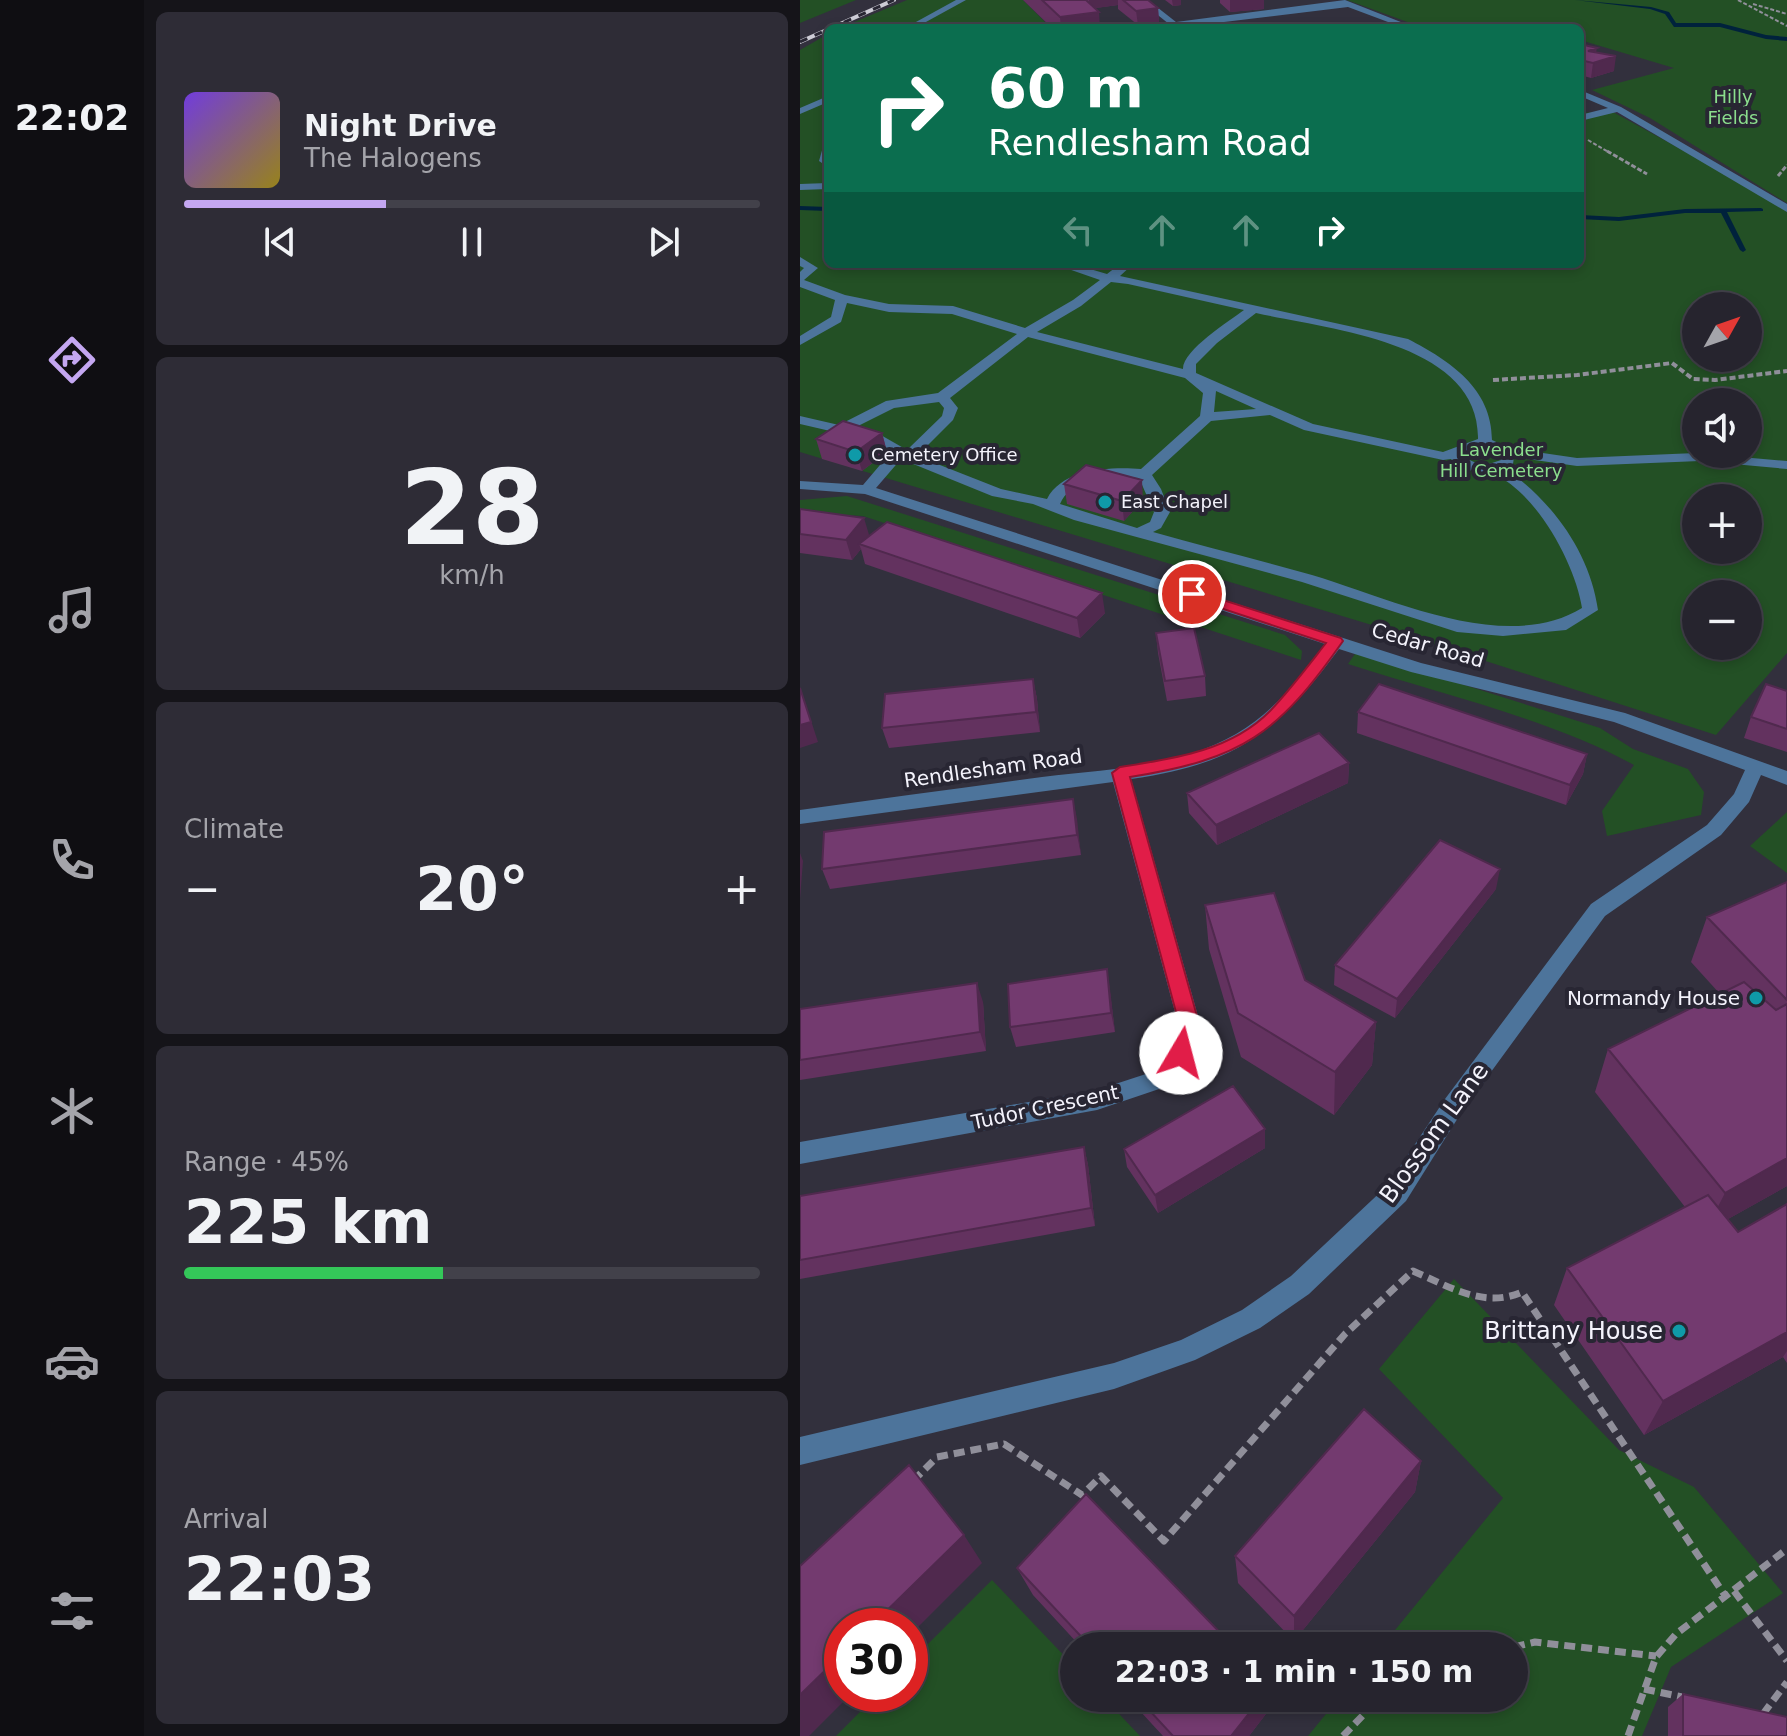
<!DOCTYPE html>
<html lang="en">
<head>
<meta charset="utf-8">
<style>
  :root { --surface:#26242e; --page:#2e2c36; --text:#f1f3f6; --muted:#a4a4aa; --line:#42414a; --accent:#c4a7f1 }
  body { margin:0; font-family:"DejaVu Sans",sans-serif; background:var(--page); color:var(--text); height:100vh; display:flex; flex-direction:column; font-size:30px; white-space:nowrap }
  * { box-sizing:border-box; margin:0 }
  p { font-size:26px; color:var(--muted) }
  .icon { flex:none; width:44px; height:44px; fill:none; stroke:currentColor; stroke-width:2; stroke-linecap:round; stroke-linejoin:round }
  .map { position:relative; flex:1; overflow:hidden }
  .drawer { display:flex; flex-direction:column; gap:12px; padding:12px; background:#151419; width:656px }
  .drawer>* { flex:none }
  .banner { position:absolute; left:24px; top:24px; width:760px; height:244px; border-radius:12px; box-shadow:0 4px 12px #0003,0 0 0 2px var(--line); background:#0b6e4f; color:#fff; overflow:hidden }
  .needle { width:52px; rotate:50deg }
  .fabs { position:absolute; left:882px; top:292px; display:grid; gap:16px }
  .fabs a { display:grid; place-items:center; width:80px; height:80px; border-radius:50%; background:var(--surface); box-shadow:0 4px 12px #0003,0 0 0 2px var(--line); font-size:40px }
  .speed { position:absolute; left:24px; top:1608px; display:flex; gap:16px; font-size:40px; font-weight:700; text-align:center }
  .speed>* { display:grid; place-content:center; width:104px; height:104px; border-radius:50%; background:var(--surface); box-shadow:0 4px 12px #0003,0 0 0 2px var(--line); line-height:1 }
  .speed .limit { border:12px solid #d22; background:#fff; color:#111 }
  .pin { position:absolute; display:grid; place-items:center; width:68px; height:68px; color:#fff; margin:-34px; border:4px solid #fff; border-radius:50%; box-shadow:0 2px 8px #0007 }
  .me { position:absolute; width:88px; margin:-44px; rotate:8deg; stroke-linejoin:round; filter:drop-shadow(0 0 6px #0008) }
  .turn { display:flex; align-items:center; gap:28px; height:168px; padding:0 32px; font-size:36px }
  .turn .icon { width:104px; height:104px; stroke-width:2.5 }
  .turn b { display:block; font-size:56px; line-height:68px }
  .lanes { display:flex; align-items:center; height:76px; padding:0 32px; background:#0003; justify-content:center; gap:40px; direction:ltr }
  .lanes .off { opacity:.35 }
  .big { font-size:60px; font-weight:600; line-height:1.1 }
  .drawer .card { flex:1; display:flex; flex-direction:column; justify-content:center; gap:12px; min-width:0; padding:0 28px; border-radius:12px; background:var(--page) }
  .drawer .dial { align-items:center; gap:0 }
  .dial b { font-size:104px; line-height:1 }
  .song { display:flex; align-items:center; gap:24px }
  .cover { width:96px; height:96px; border-radius:12px; background:linear-gradient(135deg,hsl(260 70% 55%),hsl(50 70% 35%)) }
  .played { height:8px; border-radius:4px; background:linear-gradient(90deg,var(--accent) 35%,var(--line) 35%) }
  .keys { display:flex; justify-content:space-around; direction:ltr }
  .heat { display:flex; justify-content:space-between; align-items:center; font-size:44px; direction:ltr }
  .charge { height:12px; border-radius:6px; background:linear-gradient(90deg,#34c759 45%,var(--line) 0) }
  .trip { position:absolute; left:260px; top:1632px; width:468px; height:80px; border-radius:40px; background:var(--surface); box-shadow:0 4px 12px #0003,0 0 0 2px var(--line); font-weight:600; line-height:80px; text-align:center }
  main { display:flex; flex:1; min-height:0 }
  .tabs { display:flex; flex-direction:column; width:144px; justify-content:space-around; align-items:center; background:#0f0e12; color:var(--muted) }
  .tabs .icon { width:56px; height:56px }
  .tabs .on { color:var(--accent) }
  .tabs b { font-size:36px; color:var(--text) }
  .map>svg:first-child { display:block }
  .green { fill:#235025; fill-rule:evenodd }
  .lines { fill:none; stroke-linecap:round; stroke-linejoin:round }
  .stream { fill:#00223c; fill-rule:evenodd }
  .path-far3 { stroke:#908f9a; stroke-width:2; stroke-dasharray:4 2; stroke-linecap:butt }
  .path-far2 { stroke:#908f9a; stroke-width:3; stroke-dasharray:5 2; stroke-linecap:butt }
  .path-far1 { stroke:#908f9a; stroke-width:4; stroke-dasharray:6 3; stroke-linecap:butt }
  .path { stroke:#908f9a; stroke-width:7; stroke-dasharray:11 6; stroke-linecap:butt }
  .minor { fill:#4d749b; fill-rule:evenodd }
  .rail-casing { stroke:#cdccd6; stroke-width:4 }
  .rail { stroke:#282633; stroke-width:3; stroke-dasharray:8; stroke-linecap:butt }
  .wall { fill:#63325f }
  .shaded-wall { fill:#50294e }
  .building { fill:#733a6f; stroke:#50294e; stroke-width:2 }
  .route { fill:#e11d48; stroke:#92132f; stroke-width:2 }
  .culture-dot { fill:#0f9aa8; stroke:#282633; stroke-width:3 }
  .labels { text-anchor:middle; stroke-width:8; stroke-linejoin:round; paint-order:stroke }
  .far-park-label { font-size:18px; fill:#8bde8d; stroke:#282633 }
  .far-poi-label { font-size:18px; fill:#f4f3fc; stroke:#282633; text-anchor:start }
  .street-label { font-size:20px; fill:#f4f3fc; stroke:#282633 }
  .poi-label { font-size:20px; fill:#f4f3fc; stroke:#282633; text-anchor:end }
  .near-street-label { font-size:24px; fill:#f4f3fc; stroke:#282633 }
  .near-poi-label { font-size:24px; fill:#f4f3fc; stroke:#282633; text-anchor:end }
</style>
</head>
<body>
<main>
<nav class="tabs">
<b>22:02</b>
<svg class="icon on" aria-label="directions" viewBox="0 0 24 24"><path d="M12 3l9 9-9 9-9-9zM9 14v-3h6M13 9l2 2-2 2"/></svg>
<svg class="icon" aria-label="music" viewBox="0 0 24 24"><path d="M9 18V5l10-2v13"/><circle cx="6" cy="18" r="3"/><circle cx="16" cy="16" r="3"/></svg>
<svg class="icon" aria-label="phone" viewBox="0 0 24 24"><path d="M5 4h4l2 5-3 2q2 4 5 5l2-3 5 2v4C11 20 4 13 5 4z"/></svg>
<svg class="icon" aria-label="climate" viewBox="0 0 24 24"><path d="M12 3v18M4 7l16 10M4 17L20 7"/></svg>
<svg class="icon" aria-label="car" viewBox="0 0 24 24"><path d="M5 17H2v-5l4-1 3-4h7l3 4 3 1v5h-3M9 17h6M6 11h13"/><circle cx="7" cy="17" r="2"/><circle cx="17" cy="17" r="2"/></svg>
<svg class="icon" aria-label="filters" viewBox="0 0 24 24"><path d="M4 7h16M4 17h16"/><circle cx="9" cy="7" r="2"/><circle cx="15" cy="17" r="2"/></svg>
</nav>
<section class="drawer">
<div class="card">
<div class="song"><i class="cover"></i><div><b>Night Drive</b><p>The Halogens</p></div></div>
<div class="played"></div>
<div class="keys"><svg class="icon" aria-label="previous" viewBox="0 0 24 24"><path d="M18 5L8 12l10 7zM5 5v14"/></svg><svg class="icon" aria-label="pause" viewBox="0 0 24 24"><path d="M8 5v14M16 5v14"/></svg><svg class="icon" aria-label="next" viewBox="0 0 24 24"><path d="M6 5l10 7-10 7zM19 5v14"/></svg></div>
</div>
<div class="card dial"><b>28</b><p>km/h</p></div>
<div class="card"><p>Climate</p>
<div class="heat"><a>−</a><b class="big">20°</b><a>+</a></div>
</div>
<div class="card"><p>Range · 45%</p><b class="big">225 km</b><div class="charge"></div></div>
<div class="card"><p>Arrival</p><b class="big">22:03</b></div>
</section>
<div class="map">
<svg width="987" height="1736" viewBox="0 0 987 1736">
  <rect width="100%" height="100%" fill="#32303d"/>
  <!-- green -->
  <path class="green" d="M0 0H56L0 23Z
    M107 0H223L251 28H40Z
    M547 0H987V203L850 118 792 90 874 68 780 40V28H624Z
    M28 34V264H780V113L811 111 952 188 987 211V653L916 735 605 635 0 452V50ZM896 306H948V358H896ZM896 402H948V454H896ZM896 498H948V550H896ZM896 594H948V646H896Z
    M47 496 485 635 502 651 501 660 63 516 0 513V500Z
    M557 651 800 728 833 749 888 769 904 792 901 815 807 836 802 811 834 765C750 719 641 694 548 664Z
    M987 812V873L950 846Z
    M654 1279 819 1450 894 1487 983 1593 871 1667 842 1736H508L539 1698H714V1646H582L703 1498 579 1369Z
    M192 1580 274 1666V1698H304L340 1736H36L78 1694H110V1662Z"/>
  <g class="lines">
    <!-- stream -->
    <path class="stream" d="M775 0 851 7 869 12 876 23H920L966 35 987 37V41L966 39 920 27H874L865 14 850 9Z
      M0 206 28 207V211L0 210Z
      M961 208 963 209V211L927 212 946 250 943 252 940 250 921 213H885L819 221 780 219V215L819 217 885 209Z"/>
    <!-- path-far3 -->
    <path class="path-far3" d="M938 0 987 26
      M953 4 987 14
      M788 140 810 153"/>
    <!-- path-far2 -->
    <path class="path-far2" d="M807 151 847 174
      M978 176 987 165"/>
    <!-- path-far1 -->
    <path class="path-far1" d="M693 380 777 375 872 363 893 379 915 380 987 371"/>
    <!-- path -->
    <path class="path" d="M113 1481 137 1457 204 1444 282 1495 301 1476 364 1541 545 1334 613 1271C648 1286 684 1309 722 1292L926 1597
      M934 1591 987 1661
      M714 1647 735 1642 856 1656
      M844 1689 887 1698
      M963 1714 987 1682
      M543 1736 569 1709 588 1698
      M828 1736 856 1657 876 1634 987 1549"/>
    <!-- minor -->
    <path class="minor" d="M156 0H166L115 28H105Z
      M339 0H348L376 22 545 0 616 28H604L548 7 374 28Z
      M780 90 821 107 987 204V212L817 112 780 121V115L808 108 780 96Z
      M28 96V102L0 114V108Z
      M28 144V167L19 161 23 147Z
      M28 183V189L0 190V184Z
      M0 257 18 268 4 280 45 295 89 304 153 306 225 328 273 300 300 280 254 264H273L307 274 320 264H333L320 276 608 339C650 361 692 388 692 440L709 448 777 458 896 453 987 461V469L900 461 777 466 714 457 713 464 706 469C753 502 790 553 798 610L766 630 703 636 657 632 502 582 274 520 233 504 192 496 101 459 76 488 621 663 825 713 987 771V785L961 775 949 802 921 835 805 916 661 1113 606 1201 509 1294 460 1328 395 1360 314 1389 0 1465V1437L314 1363 381 1340 442 1310 491 1276 588 1185 645 1099 791 904 907 825 934 794 945 770 814 722 611 672 539 649C477 733 436 764 331 779L398 1016 392 1053 365 1087 297 1110 0 1164V1142L297 1090 349 1073 370 1049 376 1016 313 782 0 824V810C80 799 161 788 242 777 307 769 377 768 436 734 473 713 500 678 525 644L65 494 0 489V481L63 485 91 452 69 440 0 424V416L39 425 86 401 138 393 217 334 152 314 89 312 47 303 41 322 0 345V336L31 317 35 300 0 287V272L4 268 0 266ZM311 282 328 284 444 310C429 321 382 351 383 369L237 332 281 306ZM456 313C526 329 680 341 678 439L643 452 513 424 396 373V364L417 343ZM228 337 385 378 403 393 400 416 341 469C311 467 263 468 247 499L201 489 117 456 153 420 158 408 150 398ZM416 391 456 409 414 412ZM139 402 144 408 142 416 107 450 79 434 54 428 94 408ZM470 415 504 430 643 460 651 459C664 475 680 469 695 475 737 493 776 566 782 608 705 655 590 598 512 575 459 560 406 547 353 532L361 528 370 512 361 489 352 475 411 421ZM678 447 696 451 701 460 683 466 665 458ZM320 477 339 478 354 512 350 522 337 528 260 504C270 481 297 479 320 477Z"/>
    <!-- rail casing -->
    <g class="rail-casing">
      <path id="rail" d="M0 42 94 0"/>
    </g>
    <!-- rail -->
    <use href="#rail" class="rail"/>
  </g>
  <!-- wall -->
  <path class="wall" d="M223 0H348L358 8 359 22 338 25 318 9V5L295 8 300 28H252Z
    M365 0H381V5L373 6Z
    M420 0H464V9L430 12 420 3Z
    M780 44 796 52 814 71 791 78 780 75Z
    M82 433 87 452 62 471 22 459 16 439Z
    M264 484 343 500 324 521 267 504Z
    M0 509 69 536 305 613 280 638 65 564 61 549 52 560 0 553Z
    M356 633 405 676 406 696 367 701 358 653Z
    M233 679 237 699 240 732 89 748 82 728Z
    M987 691V752L944 738 951 717Z
    M558 712 787 754 783 774 766 805 557 733Z
    M549 763 548 783 417 845 389 813 387 793Z
    M273 799 281 855 30 889 22 869Z
    M987 882V1186L928 1219 938 1232 987 1204V1363L983 1357 844 1435 754 1305 767 1268 885 1207 795 1092 808 1049 920 994 891 962 907 917Z
    M696 889 595 1018 534 985 535 965Z
    M405 905 505 980 576 1022 572 1065 534 1115 441 1057 409 949Z
    M307 969 315 1032 216 1047 210 1027Z
    M183 1002 186 1051 0 1080V1009Z
    M465 1129V1148L358 1213 327 1167 324 1149Z
    M284 1147 288 1165 295 1226 0 1279V1196Z
    M621 1461 615 1492 494 1641 438 1583 435 1556Z
    M217 1568 433 1646H280L233 1595Z
    M883 1694 987 1736H868V1707Z
    M328 1698H472V1706L449 1736H363Z"/>
  <!-- shaded-wall -->
  <path class="shaded-wall" d="M289 0H318V5L290 9Z
    M372 0H381V5L373 6Z
    M430 0H464V9L430 12Z
    M358 8 359 22 338 25 336 11Z
    M299 12 300 28H261L260 17Z
    M797 48 794 62 816 56 814 71 791 78 793 63 788 51Z
    M82 433 87 452 62 471 56 452Z
    M342 480 343 500 324 521 322 501Z
    M64 518 70 538 59 544 61 549 52 560 46 540Z
    M302 593 305 613 280 638 277 618Z
    M233 679 237 699 240 732 236 712Z
    M0 687 18 742 0 748Z
    M787 754 783 774 766 805 770 785Z
    M549 763 548 783 417 845 416 825Z
    M273 799 277 819 281 855 277 835Z
    M0 853 3 861 0 899Z
    M700 869 696 889 595 1018 597 999Z
    M307 969 310 989 315 1032 311 1013Z
    M177 983 183 1002 186 1051 180 1032Z
    M576 1022 572 1065 534 1115 535 1072Z
    M465 1129V1148L358 1213 355 1195Z
    M284 1147 288 1165 295 1226 291 1208Z
    M987 1158V1186L905 1232 925 1193Z
    M987 1332V1351L983 1357 844 1435 863 1401Z
    M621 1461 615 1492 494 1641V1616Z
    M164 1535 182 1563 110 1635V1626H71Z
    M42 1654V1694H51L9 1736H0V1695Z
    M461 1698H472V1706L449 1736H431Z"/>
  <!-- building -->
  <path class="building" d="M242 0H286L299 12 260 17Z
    M323 0H348L358 8 336 11Z
    M780 44 797 48 788 51 816 56 793 63 780 60Z
    M43 421 82 433 56 452 16 439Z
    M286 465 342 480 322 501 264 484Z
    M0 509 64 518 46 540 0 534Z
    M87 522 302 593 277 618 59 544Z
    M394 628 405 676 365 681 356 633Z
    M233 679 236 712 82 728 85 694Z
    M579 684 787 754 770 785 558 712Z
    M966 684 987 691V729L951 717Z
    M0 688 11 722 0 725Z
    M519 733 549 763 416 825 387 793Z
    M273 799 277 835 22 869 24 832Z
    M640 840 700 869 597 999 535 965Z
    M987 882V1000L907 917Z
    M474 893 505 980 576 1022 535 1072 438 1013 405 905Z
    M307 969 311 1013 210 1027 208 984Z
    M944 982 976 1010 987 1004V1158L925 1193 808 1049Z
    M177 983 180 1032 0 1060V1009Z
    M433 1086 465 1129 355 1195 324 1149Z
    M284 1147 291 1208 0 1260V1196Z
    M908 1195 938 1232 987 1204V1332L863 1401 767 1268Z
    M564 1409 621 1461 494 1616 435 1556Z
    M109 1465 164 1535 71 1626H42V1654L0 1695V1566Z
    M286 1494 433 1646H290L217 1568Z
    M883 1694 987 1717V1736H883Z
    M338 1698H461L431 1736H373Z"/>
  <!-- route -->
  <path class="route" d="M392 590 541 638 543 641C478 734 443 759 330 777L397 1016 388 1059 381 1061 374 1059 371 1053 377 1016 312 773 320 767C372 759 431 751 470 711 490 690 508 666 526 643L387 597 385 594Z"/>
  <!-- markers -->
  <g class="culture-dot">
    <circle cx="55" cy="455" r="8"/>
    <circle cx="305" cy="502" r="8"/>
    <circle cx="956" cy="998" r="8"/>
    <circle cx="879" cy="1331" r="8"/>
  </g>
  <g class="labels">
    <!-- far-park labels -->
    <g class="far-park-label">
      <text x="933" y="103">Hilly<tspan x="933" dy="21">Fields</tspan></text>
      <text x="701" y="456">Lavender<tspan x="701" dy="21">Hill Cemetery</tspan></text>
    </g>
    <!-- far-poi labels -->
    <g class="far-poi-label">
      <text x="71" y="461">Cemetery Office</text>
      <text x="321" y="508">East Chapel</text>
    </g>
    <!-- street labels -->
    <g class="street-label">
      <text transform="translate(628 645) rotate(16)" y="7">Cedar Road</text>
      <text transform="translate(193 768) rotate(-8)" y="7">Rendlesham Road</text>
      <text transform="translate(245 1107) rotate(-12)" y="7">Tudor Crescent</text>
    </g>
    <!-- poi labels -->
    <g class="poi-label">
      <text x="940" y="1005">Normandy House</text>
    </g>
    <!-- near-street labels -->
    <g class="near-street-label">
      <text transform="translate(634 1133) rotate(-54)" y="8">Blossom Lane</text>
    </g>
    <!-- near-poi labels -->
    <g class="near-poi-label">
      <text x="863" y="1339">Brittany House</text>
    </g>
  </g>
</svg>
<div class="fabs">
<a><svg class="needle" viewBox="-14 -14 28 28"><path d="M0-13l5 13h-10z" fill="#e53935"/><path d="M0 13l5-13h-10z" fill="#a4a4aa"/></svg></a>
<a><svg class="icon" aria-label="sound" viewBox="0 0 24 24"><path d="M4 9h4l5-4v14l-5-4H4zM17 9q2 3 0 6"/></svg></a>
<a>+</a>
<a>−</a>
</div>
<div class="speed"><div class="limit">30</div></div>
<div class="pin" style="left:392px;top:594px;background:#d93025"><svg class="icon" aria-label="arrive" viewBox="0 0 24 24"><path d="M6 21V4h12l-3 4 3 4H6"/></svg></div>
<svg class="me" style="left:381px;top:1053px" viewBox="-20 -20 40 40"><circle r="19" fill="#fff"/><path d="M0-13L10 11 0 6-10 11z" fill="#e11d48"/></svg>
<div class="trip">22:03 · 1 min · 150 m</div>
<div class="banner">
<div class="turn"><svg class="icon" aria-label="right" viewBox="0 0 24 24"><path d="M7 20v-9h11M14 6l5 5-5 5"/></svg><div><b>60 m</b>Rendlesham Road</div></div>
<div class="lanes"><svg class="icon off" aria-label="left" viewBox="0 0 24 24"><path d="M17 20v-9H6M10 6l-5 5 5 5"/></svg><svg class="icon off" aria-label="ahead" viewBox="0 0 24 24"><path d="M12 20V5M6 11l6-6 6 6"/></svg><svg class="icon off" aria-label="ahead" viewBox="0 0 24 24"><path d="M12 20V5M6 11l6-6 6 6"/></svg><svg class="icon" aria-label="right" viewBox="0 0 24 24"><path d="M7 20v-9h11M14 6l5 5-5 5"/></svg></div>
</div>
</div>
</main>
</body>
</html>
